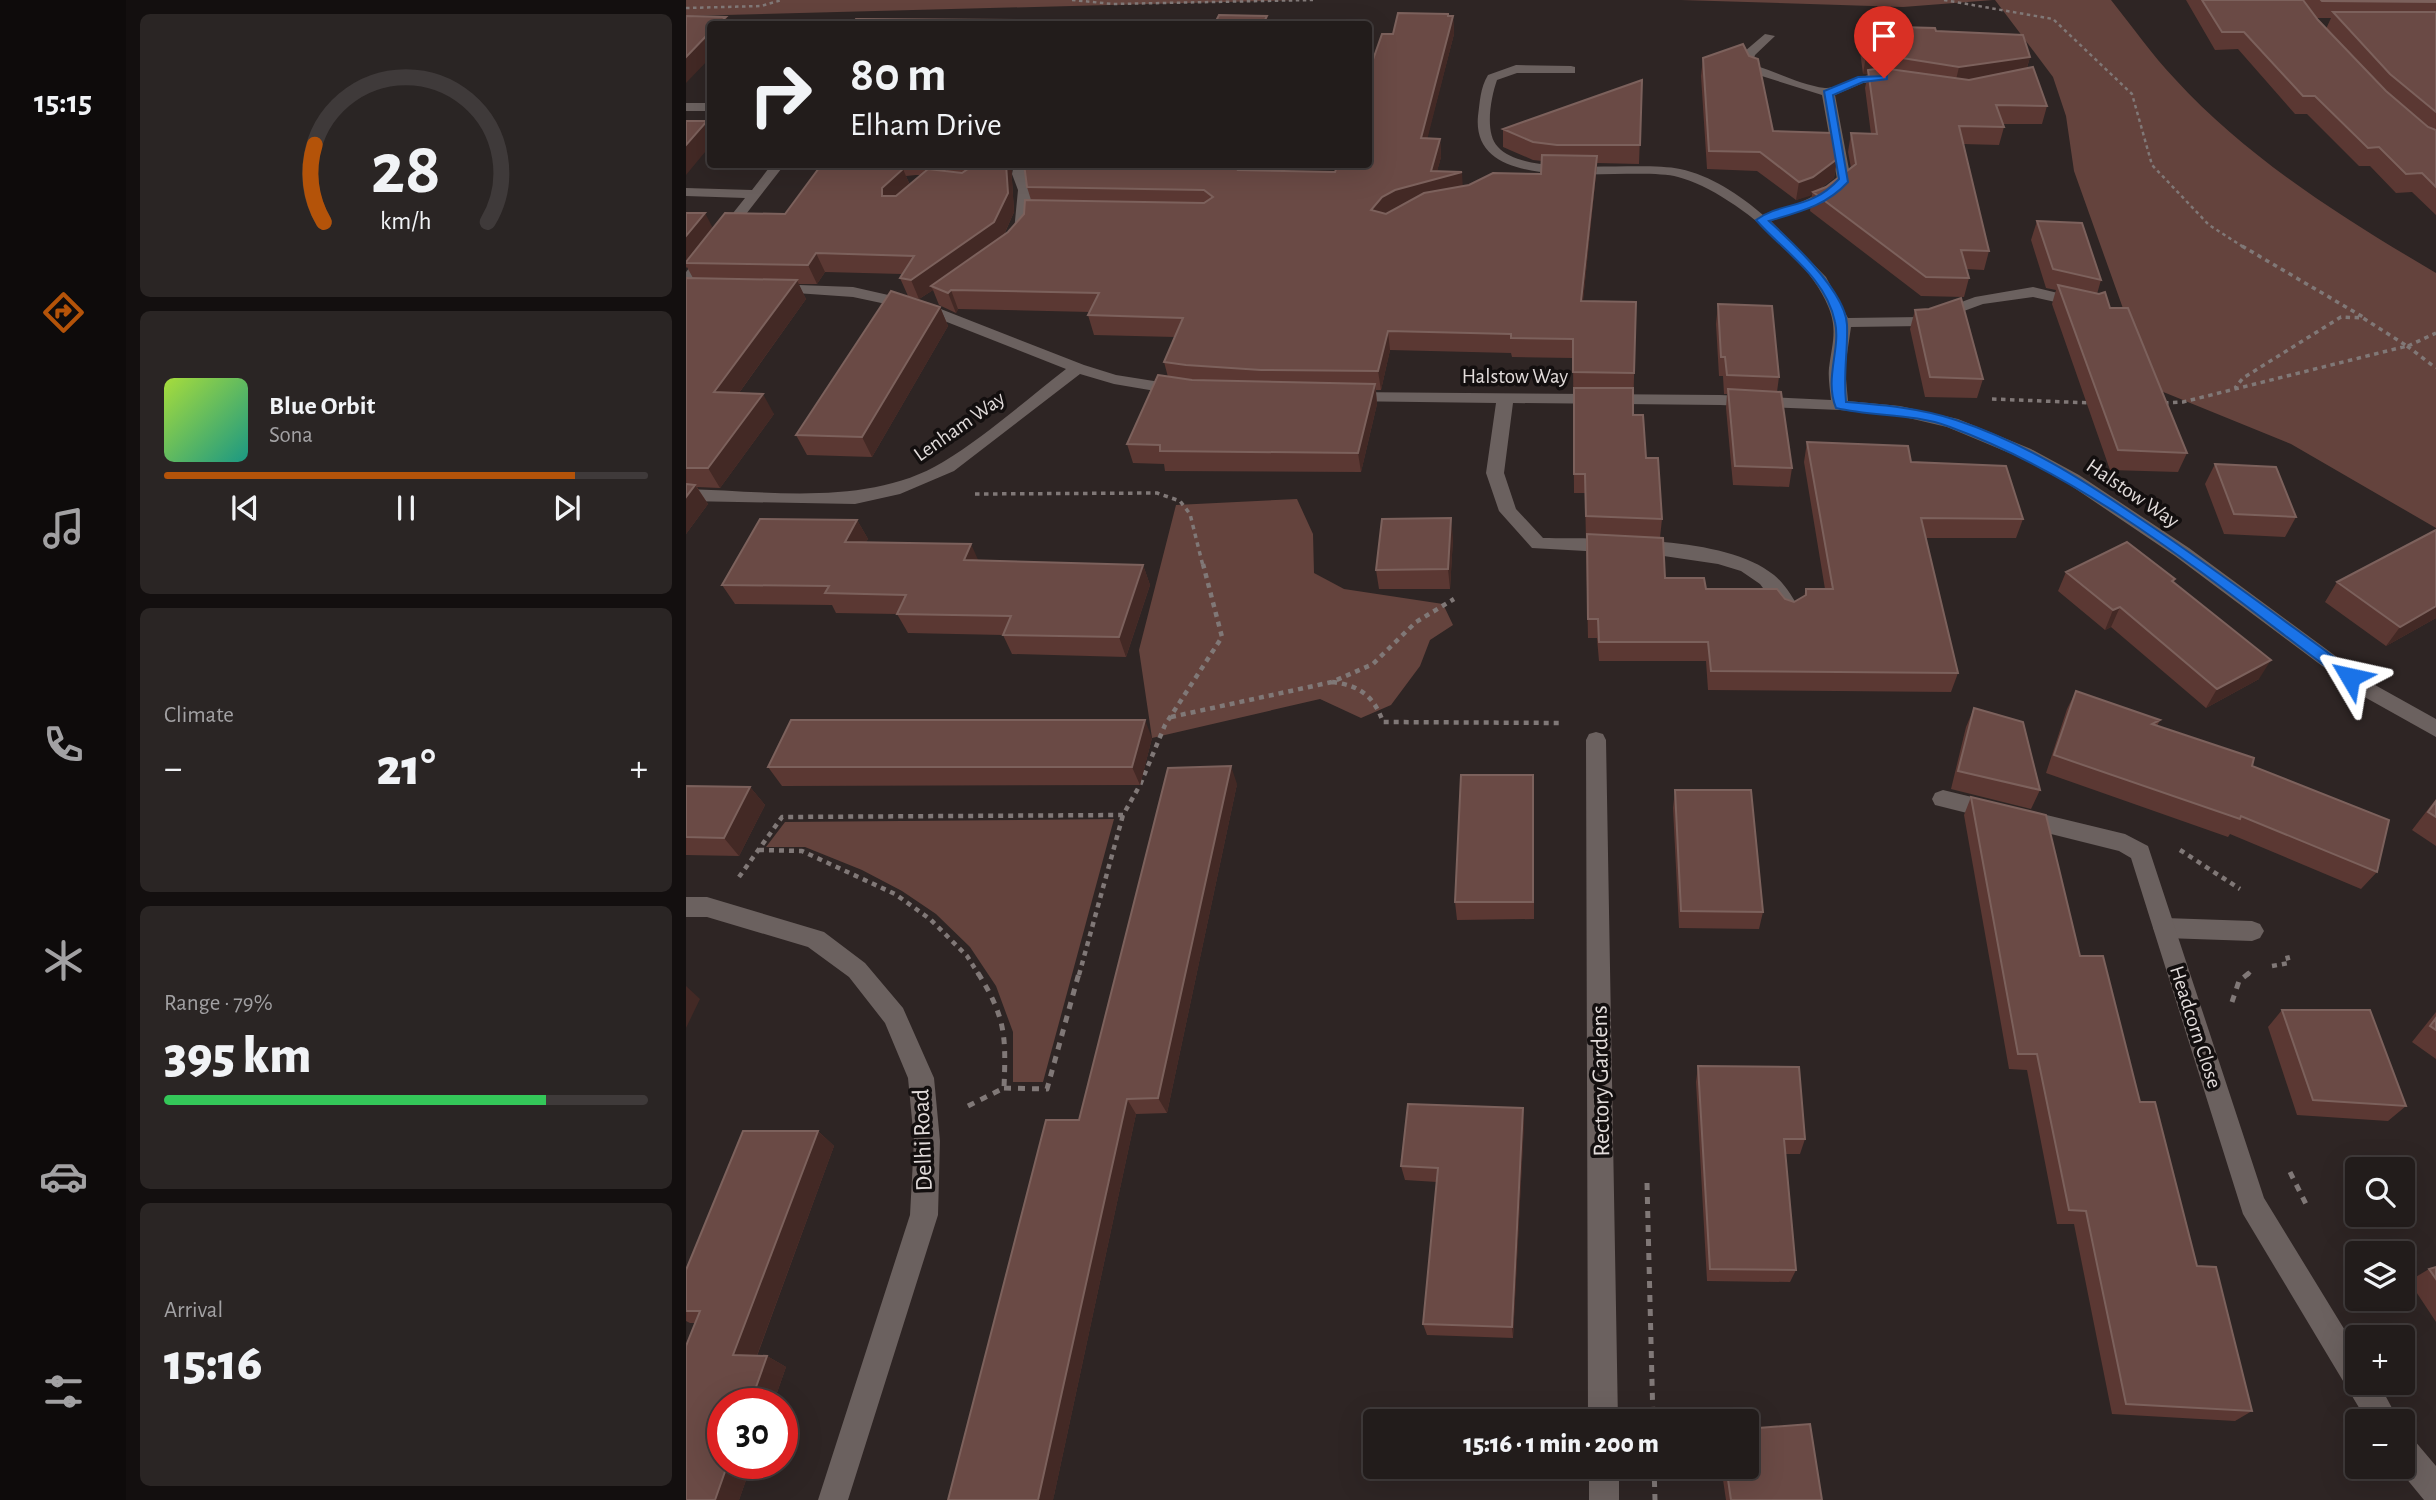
<!DOCTYPE html>
<html lang="en">
<head>
<meta charset="utf-8">
<style>
  :root { --surface:#221c1b; --page:#2a2524; --text:#f1f3f6; --muted:#a2a1a3; --line:#3f3a3a; --accent:#b45309 }
  body { margin:0; font-family:"Alegreya Sans",sans-serif; background:var(--page); color:var(--text); height:100vh; display:flex; flex-direction:column; font-size:26px; white-space:nowrap }
  * { box-sizing:border-box; margin:0 }
  p { font-size:23px; color:var(--muted) }
  .icon { flex:none; width:38px; height:38px; fill:none; stroke:currentColor; stroke-width:2; stroke-linecap:round; stroke-linejoin:round }
  .map { position:relative; flex:1; overflow:hidden }
  .drawer { display:flex; flex-direction:column; gap:14px; padding:14px; background:#130f0f; width:560px }
  .drawer>* { flex:none }
  .guide { position:absolute; left:21px; top:21px; width:665px; height:147px; border-radius:7px; box-shadow:0 7px 28px #0002,0 0 0 2px var(--line); background:#221c1b; color:var(--text); overflow:hidden }
  .buttons { position:absolute; left:1659px; top:1157px; display:grid; gap:14px }
  .buttons a { display:grid; place-items:center; width:70px; height:70px; border-radius:7px; background:var(--surface); box-shadow:0 7px 28px #0002,0 0 0 2px var(--line); font-size:35px }
  .speed { position:absolute; left:21px; top:1388px; display:flex; gap:14px; font-size:35px; font-weight:700; text-align:center }
  .speed>* { display:grid; place-content:center; width:91px; height:91px; border-radius:50%; background:var(--surface); box-shadow:0 7px 28px #0002,0 0 0 2px var(--line); line-height:1 }
  .speed .limit { border:10px solid #d22; background:#fff; color:#111 }
  .pin { position:absolute; display:grid; place-items:center; width:60px; height:60px; color:#fff; margin:-72px -30px; border-radius:50% 50% 50% 0; rotate:-45deg; box-shadow:0 0 7px #0007 }
  .pin .icon { rotate:45deg }
  .me { position:absolute; width:77px; margin:-38px; rotate:306deg; stroke-linejoin:round; filter:drop-shadow(0 0 5px #0008) }
  .turn { display:flex; align-items:center; gap:24px; height:147px; padding:0 28px; font-size:32px }
  .turn .icon { width:91px; height:91px; stroke-width:2.5 }
  .turn b { display:block; font-size:49px; line-height:60px }
  .big { font-size:52px; font-weight:800; line-height:1.1 }
  .drawer .widget { flex:1; display:flex; flex-direction:column; justify-content:center; gap:10px; min-width:0; padding:0 24px; border-radius:10px; background:var(--page) }
  .drawer .dial { align-items:center; gap:0 }
  .dial svg { height:182px; overflow:visible; fill:none; stroke:var(--line); stroke-width:7; stroke-linecap:round; text-anchor:middle }
  .dial text { fill:var(--text); stroke:none }
  .song { display:flex; align-items:center; gap:21px }
  .cover { width:84px; height:84px; border-radius:10px; background:linear-gradient(135deg,hsl(80 70% 55%),hsl(170 70% 35%)) }
  .played { height:7px; border-radius:4px; background:linear-gradient(90deg,var(--accent) 85%,var(--line) 85%) }
  .keys { display:flex; justify-content:space-around; direction:ltr }
  .heat { display:flex; justify-content:space-between; align-items:center; font-size:38px; direction:ltr }
  .charge { height:10px; border-radius:5px; background:linear-gradient(90deg,#34c759 79%,var(--line) 0) }
  .trip { position:absolute; left:677px; top:1409px; width:396px; height:70px; border-radius:7px; background:var(--surface); box-shadow:0 7px 28px #0002,0 0 0 2px var(--line); font-weight:800; line-height:70px; text-align:center }
  main { display:flex; flex:1; min-height:0 }
  .tab-bar { display:flex; flex-direction:column; width:126px; justify-content:space-around; align-items:center; background:#0e0b0b; color:var(--muted) }
  .tab-bar .icon { width:49px; height:49px }
  .tab-bar .current { color:var(--accent) }
  .tab-bar b { font-size:32px; color:var(--text) }
  .map>svg:first-child { display:block }
  .green { fill:#64433d }
  .lines { fill:none; stroke-linecap:round; stroke-linejoin:round }
  .path-far3 { stroke:#807877; stroke-width:2.5; stroke-dasharray:3.5 3.5; stroke-linecap:butt }
  .path-far2 { stroke:#807877; stroke-width:3.5; stroke-dasharray:4.5 4.5; stroke-linecap:butt }
  .path-far1 { stroke:#807877; stroke-width:4.5; stroke-dasharray:5 5; stroke-linecap:butt }
  .path { stroke:#807877; stroke-width:5; stroke-dasharray:7 7; stroke-linecap:butt }
  .lane { fill:#6b615f; fill-rule:evenodd }
  .street { fill:#6b615f; fill-rule:evenodd }
  .wall { fill:#5b3833; fill-rule:evenodd }
  .shaded-wall { fill:#432925 }
  .building { fill:#6a4a45; stroke:#7c615c; stroke-width:2 }
  .route { fill:#1a73e8; stroke:#114b97; stroke-width:2 }
  .labels { text-anchor:middle; stroke-width:7; stroke-linejoin:round; paint-order:stroke }
  .street-label { font-size:21px; fill:#e2dcdb; stroke:#130f0f }
  .near-street-label { font-size:24px; fill:#e2dcdb; stroke:#130f0f }
</style>
</head>
<body>
<main>
<nav class="tab-bar">
<b>15:15</b>
<svg class="icon current" aria-label="directions" viewBox="0 0 24 24"><path d="M12 3l9 9-9 9-9-9zM9 14v-3h6M13 9l2 2-2 2"/></svg>
<svg class="icon" aria-label="music" viewBox="0 0 24 24"><path d="M9 18V5l10-2v13"/><circle cx="6" cy="18" r="3"/><circle cx="16" cy="16" r="3"/></svg>
<svg class="icon" aria-label="phone" viewBox="0 0 24 24"><path d="M5 4h4l2 5-3 2q2 4 5 5l2-3 5 2v4C11 20 4 13 5 4z"/></svg>
<svg class="icon" aria-label="climate" viewBox="0 0 24 24"><path d="M12 3v18M4 7l16 10M4 17L20 7"/></svg>
<svg class="icon" aria-label="car" viewBox="0 0 24 24"><path d="M5 17H2v-5l4-1 3-4h7l3 4 3 1v5h-3M9 17h6M6 11h13"/><circle cx="7" cy="17" r="2"/><circle cx="17" cy="17" r="2"/></svg>
<svg class="icon" aria-label="filters" viewBox="0 0 24 24"><path d="M4 7h16M4 17h16"/><circle cx="9" cy="7" r="2"/><circle cx="15" cy="17" r="2"/></svg>
</nav>
<section class="drawer">
<div class="widget dial"><svg viewBox="0 0 100 80">
<path d="M14 69A42 42 0 1 1 86 69"/>
<path d="M14 69A42 42 0 0 1 10 35" stroke="#b45309"/>
<text x="50" y="56" font-size="32" font-weight="700">28</text>
<text x="50" y="72" font-size="11">km/h</text>
</svg></div>
<div class="widget">
<div class="song"><i class="cover"></i><div><b>Blue Orbit</b><p>Sona</p></div></div>
<div class="played"></div>
<div class="keys"><svg class="icon" aria-label="previous" viewBox="0 0 24 24"><path d="M18 5L8 12l10 7zM5 5v14"/></svg><svg class="icon" aria-label="pause" viewBox="0 0 24 24"><path d="M8 5v14M16 5v14"/></svg><svg class="icon" aria-label="next" viewBox="0 0 24 24"><path d="M6 5l10 7-10 7zM19 5v14"/></svg></div>
</div>
<div class="widget"><p>Climate</p>
<div class="heat"><a>−</a><b class="big">21°</b><a>+</a></div>
</div>
<div class="widget"><p>Range · 79%</p><b class="big">395 km</b><div class="charge"></div></div>
<div class="widget"><p>Arrival</p><b class="big">15:16</b></div>
</section>
<div class="map">
<svg width="1750" height="1500" viewBox="0 0 1750 1500">
  <rect width="100%" height="100%" fill="#2e2524"/>
  <!-- green -->
  <path class="green" d="M0 0H613L0 16Z
    M995 0H1307L1217 7Z
    M1309 0H1425C1446 26 1466 55 1489 79 1562 159 1657 218 1750 273V528L1605 444 1465 387 1388 171 1380 116 1367 77Z
    M611 499 627 534 628 573 658 589 757 604 767 625 744 640 734 666 705 705 675 718 634 699 466 738 453 650 490 505Z
    M428 819 357 1082H327V1032L310 986 284 947 250 914 216 891 176 870 119 847H80L99 822Z"/>
  <g class="lines">
    <!-- path-far3 -->
    <path class="path-far3" d="M386 0 427 4 627 0
      M1258 0 1367 19 1446 94 1466 165 1523 225 1559 248
      M0 8 75 6 96 0"/>
    <!-- path-far2 -->
    <path class="path-far2" d="M1556 246 1677 317
      M1721 346 1750 368
      M1722 346 1750 333
      M1306 399 1406 403
      M1478 403 1497 402 1721 346 1677 318 1655 317 1557 378 1549 388
      M289 494 471 493 494 501 504 514 517 566"/>
    <!-- path-far1 -->
    <path class="path-far1" d="M646 682C673 685 688 696 697 722L876 723
      M485 717 646 682 687 664 730 622 768 599
      M73 850 116 851 209 894 244 919 281 956 293 975
      M1494 850 1554 889
      M53 877 96 817 437 815 454 785 479 725 536 637 517 564
      M1586 966 1603 963 1600 951
      M393 975 437 815
      M1561 975 1564 972"/>
    <!-- path -->
    <path class="path" d="M1546 1002 1553 981 1563 973
      M318 1088 361 1089 393 973
      M282 1106 318 1088C320 1036 320 1018 292 973
      M1604 1172 1620 1204
      M961 1183 967 1421
      M968 1466 969 1500"/>
    <!-- lane -->
    <path class="lane" d="M1479 918 1566 921 1574 924 1578 931 1574 938 1566 941 1479 938 1471 935 1467 928 1471 921Z"/>
    <!-- street -->
    <path class="street" d="M1079 34 1089 36 1069 55 1067 62 1071 66C1093 73 1116 85 1139 88 1154 90 1194 61 1216 79L1210 83H1177L1149 95 1165 180 1135 204 1085 221 1140 277 1162 318 1235 317 1289 297 1347 287 1401 300 1404 303 1396 308 1347 297 1297 304 1237 326 1165 327 1159 368 1162 401 1214 406 1272 419 1345 449 1393 475 1503 548 1689 685 1750 719V737L1675 695 1489 556 1381 483 1333 457 1261 427 1214 416 1154 410 1034 405 827 403 818 473 830 509 857 538C919 539 1039 535 1088 575 1099 584 1107 598 1114 610L1104 617 1097 615 1074 584 1055 571 1032 564 971 555 846 548 813 511 800 473 810 403 655 401V393L661 392 1034 395 1145 400C1144 389 1142 378 1143 368 1146 344 1152 329 1142 306 1122 257 1043 190 992 177 943 164 784 201 792 116 794 102 794 88 802 75L830 65 885 66 889 67V73H831L811 80C805 97 798 133 812 147 841 179 951 160 994 169 1024 175 1054 195 1077 215 1104 207 1130 199 1151 179L1136 95 1063 72 1055 62 1059 51Z
      M0 103H24V111H0Z
      M86 164H99L5 285 0 286V272L59 198 0 196V188L66 190Z
      M328 164H342L340 174 346 190 342 231 335 235 328 231 332 190 326 174Z
      M86 284 167 287 242 304 398 365 430 375 493 385 501 390 493 395 428 384 394 374 268 471 214 494 169 504 0 501V489C82 491 183 507 257 462 300 436 340 400 380 369L233 311 167 297 81 291V285Z
      M910 732 917 734 920 740 932 1421H902L900 740 903 734Z
      M1257 790 1439 834 1462 846 1578 1198 1671 1350V1382H1692L1713 1421H1681L1557 1214 1445 858 1433 851 1249 805 1246 799 1249 793Z
      M0 897H21L138 932 179 963 217 1008 248 1078 254 1141 252 1215 162 1500H132L224 1215 228 1141 222 1078 199 1023 163 977 122 947 21 917H0Z
      M1717 1436 1728 1440 1750 1466V1500H1738L1710 1466H1717Z
      M903 1466H933V1500H903Z"/>
  </g>
  <!-- wall -->
  <path class="wall" d="M1500 0H1750V215L1726 192 1710 193 1684 166H1673L1621 114H1609L1552 49 1529 50ZM1631 18H1645L1640 29Z
    M762 16H767L768 34 741 138 754 139 755 157 751 171 777 186 855 174 856 161 847 160 817 147V129L956 80 953 164 911 163 897 301 950 302 947 415 960 458 976 519 974 538 979 578 1020 589 1099 599 1108 602 1118 596 1120 589H1139L1118 462 1121 442 1225 462 1337 519 1330 538H1239L1272 673 1265 692 1022 690 1020 661H913L911 638H902L899 493H888L887 358 826 357 825 353 704 350 695 390H690L691 404 675 472 479 471 478 464 447 463 441 444 482 377 478 362 489 337 408 335 402 315 404 312 272 309 270 313 253 305 247 290 233 299 225 297 254 307 262 326 186 457 121 455 110 435 222 296 214 278 216 274 139 272 131 284H112L120 299 53 393 88 414 34 488 11 487 22 504 0 534V278H7L1 267 0 268V213L27 228 99 214 136 164H251L245 170 261 171 258 164H325L328 212 318 235 322 232 338 214 345 200 341 187 338 164H560L561 170 649 172 707 34ZM230 175H235L224 185 220 176Z
    M1176 26 1250 31 1344 57 1341 68 1361 106 1356 124H1317L1318 127 1313 145 1277 144 1303 251 1298 270 1280 269 1283 278 1278 297 1235 296 1124 211 1126 194 1110 200 1071 171 1021 169 1015 76 1017 58 1087 131 1151 159 1148 178 1131 191 1140 187 1165 168 1162 152 1165 133 1185 134 1179 88 1182 74H1177L1173 43Z
    M1351 221 1415 280 1411 294 1424 308 1501 453 1492 472 1424 470 1366 304 1370 290 1360 288 1345 240Z
    M1032 304 1093 377 1091 392 1106 468 1103 487 1047 485 1040 408 1041 394H1038L1037 376H1033L1030 324Z
    M1229 310 1297 379 1291 398 1239 397 1224 329Z
    M1529 464 1610 517 1599 537 1538 534 1519 484Z
    M171 520 182 539 180 542 293 561 457 565 464 585 440 657 326 654 317 635 222 633 211 614 150 613 146 605 49 604 36 585Z
    M767 538 764 589H693L690 570Z
    M1380 572 1489 579 1488 582 1573 679 1520 708 1425 627 1419 630 1372 591Z
    M1651 582 1750 618 1700 646 1639 602Z
    M1390 691 1474 720 1471 726 1566 766 1691 872 1675 889 1544 834 1542 837 1360 773 1381 709Z
    M1288 708 1354 790 1345 809 1265 789 1280 727Z
    M466 738 454 785 96 786 82 767Z
    M551 784 481 1113 450 1114 367 1500 393 1120Z
    M0 786 64 787 79 805 53 856 0 855Z
    M989 790 1077 912 1073 929 993 928 987 808Z
    M848 793V919L771 920 769 902Z
    M1285 797 1394 956 1454 1102 1511 1266 1566 1411 1549 1421 1426 1414 1388 1224H1371L1341 1070 1323 1069 1278 815Z
    M1750 799V846L1726 830Z
    M1596 1010 1720 1106 1702 1121 1611 1115 1582 1027Z
    M1750 1012V1059L1726 1042Z
    M1012 1066 1119 1139 1114 1154H1099L1110 1270 1104 1282 1021 1281 1010 1082Z
    M838 1123 827 1338 741 1335 737 1324 751 1182 719 1180 715 1166Z
    M57 1131H132L148 1146 71 1356H81L100 1367 87 1404H37V1463H66L53 1500H0V1346L9 1323H4L0 1321V1270Z
    M1750 1267V1322L1723 1281 1743 1269Z
    M1035 1466H1060L1136 1500H1040Z"/>
  <!-- shaded-wall -->
  <path class="shaded-wall" d="M581 16 582 24H577Z
    M767 16 768 34 737 156 735 138Z
    M40 17 44 24H32Z
    M24 32V58L0 83V57Z
    M1197 55 1193 72 1182 70V74H1177L1180 56Z
    M1344 57 1339 74 1269 84 1273 67Z
    M21 121 24 128V146L0 175V145Z
    M754 139 755 157 749 179 776 172 777 190 698 216 685 210 696 197 745 171Z
    M911 156 910 175 895 320V301Z
    M1151 159 1148 178 1128 193 1127 192 1126 194 1124 196 1110 200 1113 182Z
    M197 164H201L206 176 217 169 225 188 203 207 196 196V188Z
    M236 164H251L240 174Z
    M320 164H325L328 212 315 241 245 286 247 290 233 299 225 280Z
    M554 164H560L562 172 552 170Z
    M19 213 29 232 0 263V236Z
    M130 253 139 272 131 284 122 265Z
    M111 280 120 299 40 411 28 392Z
    M265 290 272 309 270 313 262 293Z
    M254 307 262 326 186 457 176 437Z
    M702 331 704 350 695 390 692 371Z
    M689 384 691 404 675 472 672 453Z
    M77 394 88 414 34 488 22 468Z
    M9 485 22 504 0 534V497Z
    M765 518 767 538 764 589 762 569Z
    M171 520 182 539 170 561 159 542Z
    M285 544 294 564 278 560Z
    M457 565 464 585 440 657 433 637Z
    M1750 606V618L1700 646 1714 627Z
    M1434 607 1425 627 1419 630 1427 610Z
    M1585 660 1573 679 1520 708 1531 689Z
    M459 720 466 738 454 785 446 767Z
    M545 766 551 784 481 1113 472 1098Z
    M64 787 79 805 53 856 38 838Z
    M0 986 14 999 0 1028Z
    M441 1099 450 1114 367 1500H352Z
    M837 1108 838 1123 827 1338 826 1327Z
    M132 1131 148 1146 67 1366 47 1355Z
    M81 1356 100 1367 87 1404H64Z
    M42 1463H66L53 1500H29Z"/>
  <!-- building -->
  <path class="building" d="M1516 0H1617L1632 20 1700 91 1742 127 1750 130V187L1736 173 1720 174 1693 147 1682 148 1629 96H1617L1558 32H1536Z
    M1635 0H1750V2L1636 1Z
    M1647 12H1750V112L1704 74Z
    M712 13 762 14V16H767L735 138 754 139 745 171 776 172 709 190 696 197 685 210 700 214 738 193 783 185 807 173 855 174 856 155 911 156 895 301 950 302 948 373 887 372V339L825 338V334L702 331 692 371 575 370 500 365 478 362 497 318 402 315 413 293 265 290 262 293 245 286 322 232 338 214 339 200 518 203 527 197 518 190 341 187 338 164H554L552 170 649 172 652 164H682V74L696 34H707Z
    M533 15 581 16 577 24H166L170 19 530 21Z
    M0 16 40 17 32 24H24V32L0 57Z
    M1176 26 1249 28 1250 31 1337 35 1344 57 1273 67 1197 55 1180 56Z
    M1057 44 1063 56 1072 59 1087 131 1146 133 1151 159 1127 177 1113 182 1074 152 1023 151 1017 58Z
    M1347 67 1361 106 1310 105 1318 127 1273 126 1303 251 1275 250 1283 278 1240 277 1127 192 1140 187 1170 164 1165 133 1191 134 1182 70 1196 68 1283 80Z
    M956 80 954 145H871L847 142 817 129Z
    M0 121H21L0 145Z
    M136 164H197L196 168 217 169 196 188V196H210L242 169 276 173 286 166 284 164H320L322 193 308 222 225 280 214 278 228 256 130 253 122 265 0 263V262L39 213 99 214Z
    M0 213H19L0 236Z
    M1351 221 1396 223 1415 280 1367 269Z
    M0 278 111 280 28 392 77 394 22 468H0Z
    M1372 285 1413 294 1419 292 1424 308H1442L1501 453 1432 450Z
    M205 291 254 307 176 437 110 435Z
    M1275 298 1297 379 1244 377 1229 310 1243 309Z
    M1032 304 1086 306 1093 377 1041 375 1039 357H1035Z
    M472 375 506 380 689 384 672 453 474 451V445L441 444Z
    M888 388H947V415H957L960 458H972L976 519 900 516 899 474H888Z
    M1042 389 1095 392 1106 468 1049 466Z
    M1121 442 1222 446 1225 462 1320 466 1337 519 1235 518 1272 673 1025 671 1022 642H913L912 619H902L901 534 977 538 979 578H1018L1020 589H1091L1099 599 1108 602 1120 595V589H1147Z
    M1529 464 1590 467 1610 517 1548 514Z
    M0 484 9 485 0 497Z
    M765 518 762 569 690 570 696 519Z
    M74 519 171 520 159 542 285 544 278 560 457 565 433 637 317 635 325 616 211 614 220 595 139 593 143 586 36 585Z
    M1750 530V606L1714 627 1651 582Z
    M1441 542 1489 579 1486 581 1585 660 1531 689 1434 607 1427 610 1380 572Z
    M1390 691 1474 720 1466 724 1568 758 1566 766 1703 820 1691 872 1555 816 1554 819 1368 755Z
    M1288 708 1337 722 1354 790 1272 771Z
    M105 720H459L446 767H82Z
    M545 766 472 1098 441 1099 352 1500H262L360 1120H393L482 768Z
    M775 775H847V902H769Z
    M0 786 64 787 38 838 0 837Z
    M989 790H1065L1077 912 995 911Z
    M1285 797 1360 815 1394 956H1417L1454 1102H1469L1511 1266 1530 1267 1566 1411 1440 1404 1400 1211 1383 1210 1351 1054H1332Z
    M1750 801V817L1742 812Z
    M1596 1010H1684L1720 1106 1627 1100Z
    M1750 1018V1030L1744 1026Z
    M1012 1066 1113 1067 1119 1139H1098L1110 1270 1024 1269Z
    M722 1104 837 1108 826 1327 737 1324 752 1168 715 1166Z
    M57 1131H132L47 1355 81 1356 64 1404H37V1463H42L29 1500H0V1346L14 1311H0V1270Z
    M1750 1267V1279L1743 1269Z
    M1124 1424 1136 1500H1045L1040 1466H1060V1429Z"/>
  <!-- route -->
  <path class="route" d="M1201 76V79L1177 82 1147 95 1162 182C1140 206 1113 212 1083 221 1106 242 1160 292 1161 325 1162 351 1157 374 1160 402 1197 405 1235 408 1270 420 1337 442 1396 479 1453 518 1527 567 1598 621 1670 673V681H1659C1535 589 1411 481 1264 427 1227 413 1188 417 1150 408 1138 379 1155 348 1149 322 1140 277 1097 251 1070 220 1096 201 1125 210 1153 179L1138 91 1172 77Z"/>
  <g class="labels">
    <!-- street labels -->
    <g class="street-label">
      <text x="829" y="383">Halstow Way</text>
      <text transform="translate(273 426) rotate(-35)" y="7">Lenham Way</text>
      <text transform="translate(1447 493) rotate(34)" y="7">Halstow Way</text>
      <text transform="translate(1510 1027) rotate(72)" y="7">Headcorn Close</text>
    </g>
    <!-- near-street labels -->
    <g class="near-street-label">
      <text transform="translate(914 1081) rotate(-91)" y="8">Rectory Gardens</text>
      <text transform="translate(236 1140) rotate(-92)" y="8">Delhi Road</text>
    </g>
  </g>
</svg>
<div class="buttons">
<a><svg class="icon" aria-label="search" viewBox="0 0 24 24"><circle cx="10" cy="10" r="6"/><path d="M15 15l6 6"/></svg></a>
<a><svg class="icon" aria-label="layers" viewBox="0 0 24 24"><path d="M12 4l9 5-9 5-9-5zM3 14l9 5 9-5"/></svg></a>
<a>+</a>
<a>−</a>
</div>
<div class="speed"><div class="limit">30</div></div>
<div class="pin" style="left:1198px;top:78px;background:#d93025"><svg class="icon" aria-label="arrive" viewBox="0 0 24 24"><path d="M6 21V4h12l-3 4 3 4H6"/></svg></div>
<svg class="me" style="left:1664px;top:677px" viewBox="-20 -20 40 40"><path d="M0-17L14 15 0 8-14 15z" fill="#1a73e8" stroke="#fff" stroke-width="4"/></svg>
<div class="trip">15:16 · 1 min · 200 m</div>
<div class="guide">
<div class="turn"><svg class="icon" aria-label="right" viewBox="0 0 24 24"><path d="M7 20v-9h11M14 6l5 5-5 5"/></svg><div><b>80 m</b>Elham Drive</div></div>
</div>
</div>
</main>
</body>
</html>
